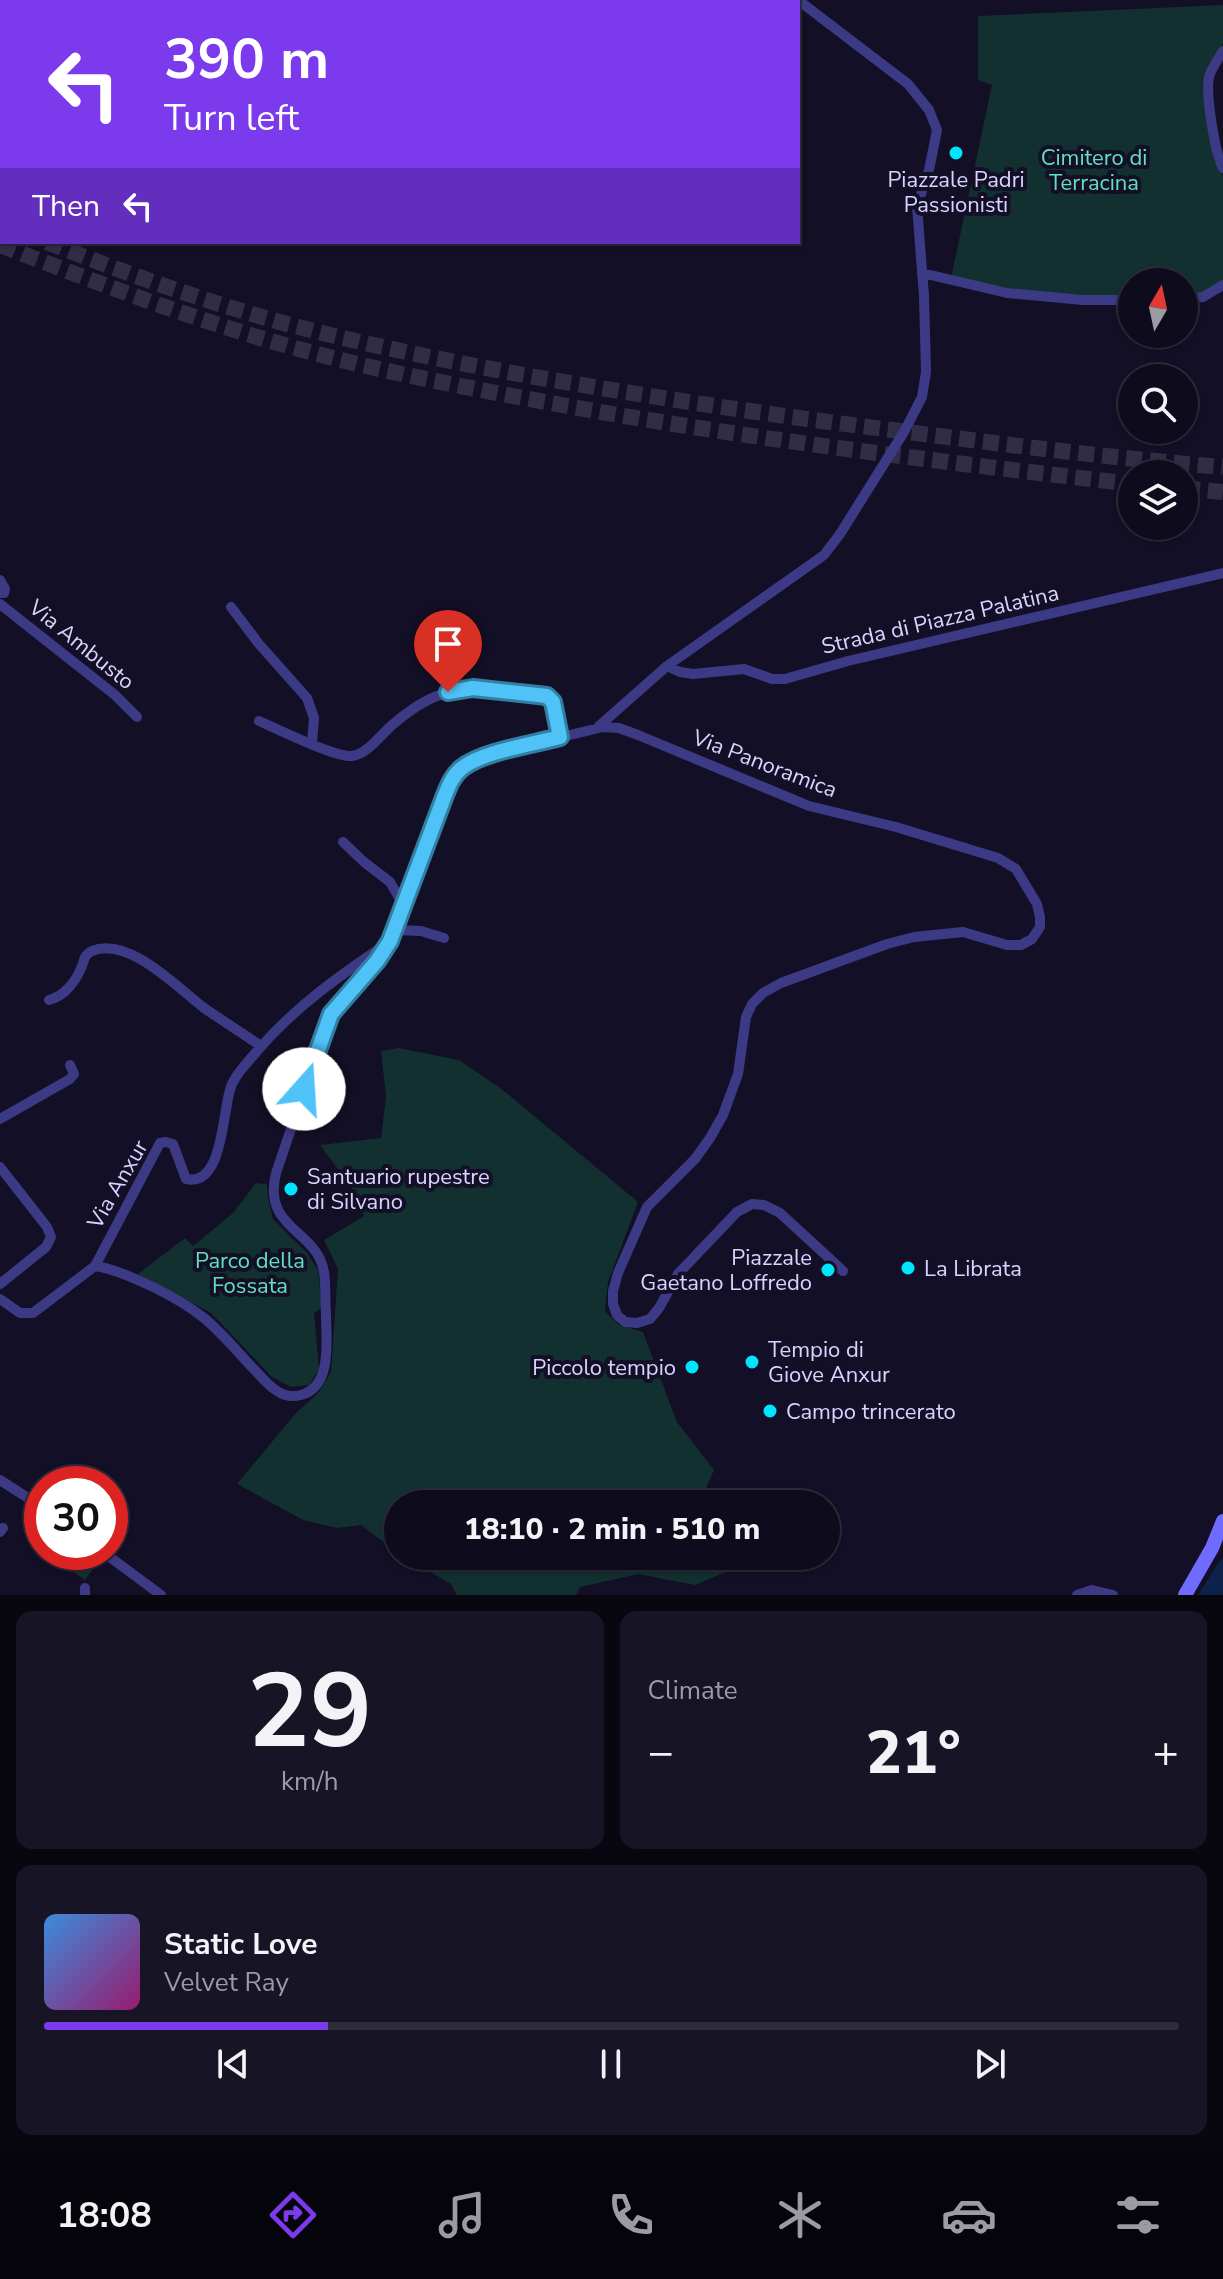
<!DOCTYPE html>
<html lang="en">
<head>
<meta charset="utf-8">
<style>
  :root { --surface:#0e0b1c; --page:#171425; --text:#f1f3f6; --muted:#9b9ba3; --line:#2e2b3b; --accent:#7c3aed }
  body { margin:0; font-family:"Nunito Sans",sans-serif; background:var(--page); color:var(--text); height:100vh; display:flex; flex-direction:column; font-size:30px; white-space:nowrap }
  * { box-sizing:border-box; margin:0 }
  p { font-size:26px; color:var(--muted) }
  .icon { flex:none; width:44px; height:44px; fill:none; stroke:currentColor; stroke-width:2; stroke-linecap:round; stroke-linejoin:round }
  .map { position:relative; height:1595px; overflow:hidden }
  .sheet { display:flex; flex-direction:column; gap:16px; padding:16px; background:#08060f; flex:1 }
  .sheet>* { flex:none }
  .top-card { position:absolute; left:0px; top:0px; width:800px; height:244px; box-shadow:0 2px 6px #0004,0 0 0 2px var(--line); background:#7c3aed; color:#fff; overflow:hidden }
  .needle { width:52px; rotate:9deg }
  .controls { position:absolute; left:1118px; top:268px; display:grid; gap:16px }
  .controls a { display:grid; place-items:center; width:80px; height:80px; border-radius:50%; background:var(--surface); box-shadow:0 2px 6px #0004,0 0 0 2px var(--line); font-size:40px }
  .speed { position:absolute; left:24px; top:1466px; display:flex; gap:16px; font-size:40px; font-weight:700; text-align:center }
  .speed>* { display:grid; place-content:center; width:104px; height:104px; border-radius:50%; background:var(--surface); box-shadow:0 2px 6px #0004,0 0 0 2px var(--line); line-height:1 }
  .speed .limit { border:12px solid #d22; background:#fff; color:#111 }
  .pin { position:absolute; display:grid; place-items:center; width:68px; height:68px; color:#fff; margin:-82px -34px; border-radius:50% 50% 50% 0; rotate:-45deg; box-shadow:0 0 8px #0007 }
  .pin .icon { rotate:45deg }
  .me { position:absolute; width:88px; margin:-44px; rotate:19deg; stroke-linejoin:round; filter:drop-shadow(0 0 6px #0008) }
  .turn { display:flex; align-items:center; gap:28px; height:168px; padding:0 32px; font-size:36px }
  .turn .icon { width:104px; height:104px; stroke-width:2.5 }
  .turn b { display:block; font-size:56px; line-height:68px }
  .then { display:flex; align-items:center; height:76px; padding:0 32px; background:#0003; gap:16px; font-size:30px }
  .big { font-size:60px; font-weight:800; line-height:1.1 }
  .sheet .card { flex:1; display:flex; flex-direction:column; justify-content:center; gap:12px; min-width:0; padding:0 28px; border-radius:16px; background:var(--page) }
  .sheet .dial { align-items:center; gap:0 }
  .dial b { font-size:104px; line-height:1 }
  .song { display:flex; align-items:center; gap:24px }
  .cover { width:96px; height:96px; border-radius:12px; background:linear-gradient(135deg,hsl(210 70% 55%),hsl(320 70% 35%)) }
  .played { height:8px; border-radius:4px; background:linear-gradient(90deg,var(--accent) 25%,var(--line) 25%) }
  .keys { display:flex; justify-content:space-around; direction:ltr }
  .heat { display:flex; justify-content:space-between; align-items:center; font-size:44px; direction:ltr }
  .sheet .tiles { flex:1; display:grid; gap:16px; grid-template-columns:1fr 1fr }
  .card:last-child { grid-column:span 2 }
  .trip { position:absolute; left:384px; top:1490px; width:456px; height:80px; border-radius:40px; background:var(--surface); box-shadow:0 2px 6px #0004,0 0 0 2px var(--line); font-weight:800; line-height:80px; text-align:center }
  .tab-bar { display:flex; height:128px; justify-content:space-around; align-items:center; background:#06040b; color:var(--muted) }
  .tab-bar .icon { width:56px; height:56px }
  .tab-bar .active { color:var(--accent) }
  .tab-bar b { font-size:36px; color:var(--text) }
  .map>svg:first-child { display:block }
  .green { fill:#12302f }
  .water { fill:#0c2248 }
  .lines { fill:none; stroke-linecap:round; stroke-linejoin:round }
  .trunk-tunnel { stroke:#312d47; stroke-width:16; stroke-dasharray:16 8; stroke-linecap:butt }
  .minor { stroke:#3d3a85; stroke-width:10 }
  .secondary { stroke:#6f6bff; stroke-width:14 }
  .route-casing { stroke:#337fa1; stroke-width:20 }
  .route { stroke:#4fc3f7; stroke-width:14 }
  .poi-dot { fill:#00e5ff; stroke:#130f26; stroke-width:3 }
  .labels { text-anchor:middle; stroke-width:8; stroke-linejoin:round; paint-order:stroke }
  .park-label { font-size:22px; fill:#5fe0c0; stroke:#130f26 }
  .poi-label { font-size:22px; fill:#d9d4ff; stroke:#130f26; text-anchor:start }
  .street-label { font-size:22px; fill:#d9d4ff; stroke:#130f26 }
</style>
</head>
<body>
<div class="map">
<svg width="1223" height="1595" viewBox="0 0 1223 1595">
  <rect width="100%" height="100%" fill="#130f26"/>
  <!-- green -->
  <path class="green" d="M1223 5V43L1206 77 1214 160 1223 175V282L1204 296 1184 297V282H1132V300L950 283 992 85 978 80V16Z
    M399 1048 459 1060 503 1090 638 1202 608 1282 605 1311 619 1325 643 1332 677 1422 714 1470 702 1497 714 1504H398V1553L361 1525 337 1528 303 1520 237 1484 295 1414 319 1392 331 1372 338 1269 324 1240 364 1216 357 1195 320 1145 381 1138 386 1096 381 1051Z
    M256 1183 267 1184 268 1197 273 1219 307 1253 318 1270 322 1308 314 1313 319 1369 309 1385 291 1387 272 1377 211 1313 138 1274 185 1238 193 1246 233 1213Z
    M57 1552H86L99 1561 85 1580 53 1558Z
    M403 1556H772L769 1565 733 1569 695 1585 638 1574 580 1587 576 1595H457L451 1584Z"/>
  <!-- water -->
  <path class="water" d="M1223 1559V1595H1198L1218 1563Z"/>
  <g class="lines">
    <!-- trunk-tunnel -->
    <path class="trunk-tunnel" d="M0 223 2 224
      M47 242C122 272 198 299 276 321 365 345 456 363 547 379 646 396 745 411 845 424 971 440 1097 457 1223 467
      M0 245C90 280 181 315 274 342 362 368 454 385 545 402 740 438 936 461 1132 484
      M1184 488 1223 492"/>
    <!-- minor -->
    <path class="minor" d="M380 0 381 2
      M1223 51C1219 58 1213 66 1210 74 1204 89 1215 153 1223 168
      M0 162 2 161
      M922 273 1007 293 1083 300H1132
      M1184 299 1203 297 1223 285
      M0 580 5 589 4 593H0
      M0 604 115 695 137 717
      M231 607 259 644 307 698 314 718 312 743
      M667 666 680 672 693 674 744 669 772 679H785L848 661 1223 573
      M259 721C277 729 336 758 352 756 367 754 380 736 391 726 430 692 453 686 504 691 519 693 533 693 547 696L553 703 560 737
      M599 726 667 666 824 555 840 534 904 432 922 397 926 372 924 296 917 206 929 170 937 130 929 110 908 84 798 0
      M343 842 364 862 390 882 404 906
      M395 930 421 931 444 938
      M49 1000C65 996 76 981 82 966 85 958 84 955 92 951 129 936 178 988 204 1008 223 1021 242 1033 261 1046
      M0 1119 70 1079 74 1074 70 1065
      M0 1167 47 1227 51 1237 46 1247 0 1284
      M95 1266C126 1271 179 1298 204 1318 221 1332 236 1350 251 1366 259 1374 267 1385 277 1391 284 1396 293 1397 301 1395 333 1386 326 1340 326 1314 325 1300 326 1285 324 1272 317 1229 262 1230 276 1173L327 1023C342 993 371 973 389 944L450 783 463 767 484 756 603 727 619 728 638 735 809 806 896 827 998 858 1016 869 1037 904 1040 917V927L1032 939 1021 945H1007L963 932 914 937 887 944 781 983 763 993 752 1004 746 1017 738 1074 723 1115 710 1138 695 1159 647 1207 618 1273 613 1291V1304L617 1315 625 1322 637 1323 650 1319 659 1308 678 1274 737 1212 752 1204 764 1205 780 1213 843 1271
      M0 1299 20 1313H33L95 1266 160 1143 166 1142 173 1144 186 1179C225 1188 222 1105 232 1084 238 1071 249 1061 258 1050 295 1007 339 976 385 945
      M0 1480 42 1507
      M0 1532 3 1528
      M103 1552 161 1595
      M85 1588V1595
      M1077 1595 1092 1590 1113 1595"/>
    <!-- secondary -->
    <path class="secondary" d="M1185 1595 1212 1548 1223 1521"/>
  </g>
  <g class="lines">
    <!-- route casing -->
    <g class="route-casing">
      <path id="route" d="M304 1089 331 1014 377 961 390 941 445 795C449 785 453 775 462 768 481 752 534 744 560 737L553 702 547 696 473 688 448 692"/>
    </g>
    <!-- route -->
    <use href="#route" class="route"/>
  </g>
  <!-- markers -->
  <g class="poi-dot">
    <circle cx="956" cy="153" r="8"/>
    <circle cx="291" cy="1189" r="8"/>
    <circle cx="908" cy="1268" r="8"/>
    <circle cx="828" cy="1270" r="8"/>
    <circle cx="752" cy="1362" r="8"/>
    <circle cx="692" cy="1367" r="8"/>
    <circle cx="770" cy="1411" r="8"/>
  </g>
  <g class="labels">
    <!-- park labels -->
    <g class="park-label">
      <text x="1094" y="165">Cimitero di<tspan x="1094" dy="25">Terracina</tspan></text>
      <text x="250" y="1268">Parco della<tspan x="250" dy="25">Fossata</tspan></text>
    </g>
    <!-- poi labels -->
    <g class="poi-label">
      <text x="956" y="187" text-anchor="middle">Piazzale Padri<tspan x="956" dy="25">Passionisti</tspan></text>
      <text x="307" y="1184">Santuario rupestre<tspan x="307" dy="25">di Silvano</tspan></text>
      <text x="812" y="1265" text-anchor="end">Piazzale<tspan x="812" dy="25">Gaetano Loffredo</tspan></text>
      <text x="924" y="1276">La Librata</text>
      <text x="768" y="1357">Tempio di<tspan x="768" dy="25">Giove Anxur</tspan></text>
      <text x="676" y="1375" text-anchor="end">Piccolo tempio</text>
      <text x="786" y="1419">Campo trincerato</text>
    </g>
    <!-- street labels -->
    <g class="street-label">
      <text transform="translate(940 619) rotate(-13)" y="8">Strada di Piazza Palatina</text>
      <text transform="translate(82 644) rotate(39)" y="8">Via Ambusto</text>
      <text transform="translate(765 763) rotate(21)" y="8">Via Panoramica</text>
      <text transform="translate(117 1184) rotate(-60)" y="8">Via Anxur</text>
    </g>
  </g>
</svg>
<div class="controls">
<a><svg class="needle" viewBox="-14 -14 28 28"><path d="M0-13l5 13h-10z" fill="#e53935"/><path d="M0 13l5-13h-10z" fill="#9b9ba3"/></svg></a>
<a><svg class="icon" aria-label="search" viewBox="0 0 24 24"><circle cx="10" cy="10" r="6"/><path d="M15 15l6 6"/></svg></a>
<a><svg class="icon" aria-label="layers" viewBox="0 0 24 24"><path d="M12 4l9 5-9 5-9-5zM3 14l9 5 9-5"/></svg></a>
</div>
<div class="speed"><div class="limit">30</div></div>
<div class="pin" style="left:448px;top:692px;background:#d93025"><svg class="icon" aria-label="arrive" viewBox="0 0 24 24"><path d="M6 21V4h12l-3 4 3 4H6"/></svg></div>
<svg class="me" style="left:304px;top:1089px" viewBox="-20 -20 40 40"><circle r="19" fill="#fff"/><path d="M0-13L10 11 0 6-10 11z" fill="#4fc3f7"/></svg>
<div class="trip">18:10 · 2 min · 510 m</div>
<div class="top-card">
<div class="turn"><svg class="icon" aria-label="left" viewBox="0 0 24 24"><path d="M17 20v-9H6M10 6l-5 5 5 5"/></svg><div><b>390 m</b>Turn left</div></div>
<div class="then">Then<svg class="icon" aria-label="left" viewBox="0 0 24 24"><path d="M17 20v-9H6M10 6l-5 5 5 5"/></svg></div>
</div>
</div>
<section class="sheet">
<div class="tiles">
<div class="card dial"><b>29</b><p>km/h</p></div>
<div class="card"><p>Climate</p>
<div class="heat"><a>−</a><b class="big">21°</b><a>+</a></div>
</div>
<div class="card">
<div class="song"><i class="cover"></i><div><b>Static Love</b><p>Velvet Ray</p></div></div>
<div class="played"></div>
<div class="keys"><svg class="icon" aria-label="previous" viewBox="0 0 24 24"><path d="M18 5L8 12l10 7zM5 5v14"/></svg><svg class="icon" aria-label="pause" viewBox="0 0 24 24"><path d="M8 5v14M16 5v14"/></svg><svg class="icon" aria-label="next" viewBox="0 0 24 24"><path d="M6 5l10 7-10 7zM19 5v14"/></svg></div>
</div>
</div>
</section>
<nav class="tab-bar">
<b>18:08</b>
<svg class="icon active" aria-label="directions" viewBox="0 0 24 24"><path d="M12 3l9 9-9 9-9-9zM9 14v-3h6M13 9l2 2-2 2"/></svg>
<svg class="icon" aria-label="music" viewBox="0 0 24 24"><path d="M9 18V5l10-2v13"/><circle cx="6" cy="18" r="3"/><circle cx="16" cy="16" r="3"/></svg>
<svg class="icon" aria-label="phone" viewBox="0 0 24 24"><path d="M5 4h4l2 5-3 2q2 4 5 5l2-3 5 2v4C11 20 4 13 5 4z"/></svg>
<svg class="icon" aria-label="climate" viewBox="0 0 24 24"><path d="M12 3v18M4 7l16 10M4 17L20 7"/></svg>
<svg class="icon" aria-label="car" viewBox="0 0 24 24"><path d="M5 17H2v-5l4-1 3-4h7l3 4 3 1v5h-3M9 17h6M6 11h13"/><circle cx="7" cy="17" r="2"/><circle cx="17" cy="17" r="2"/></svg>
<svg class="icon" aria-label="filters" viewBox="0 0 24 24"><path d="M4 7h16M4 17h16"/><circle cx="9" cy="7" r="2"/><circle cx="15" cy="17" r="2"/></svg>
</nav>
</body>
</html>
